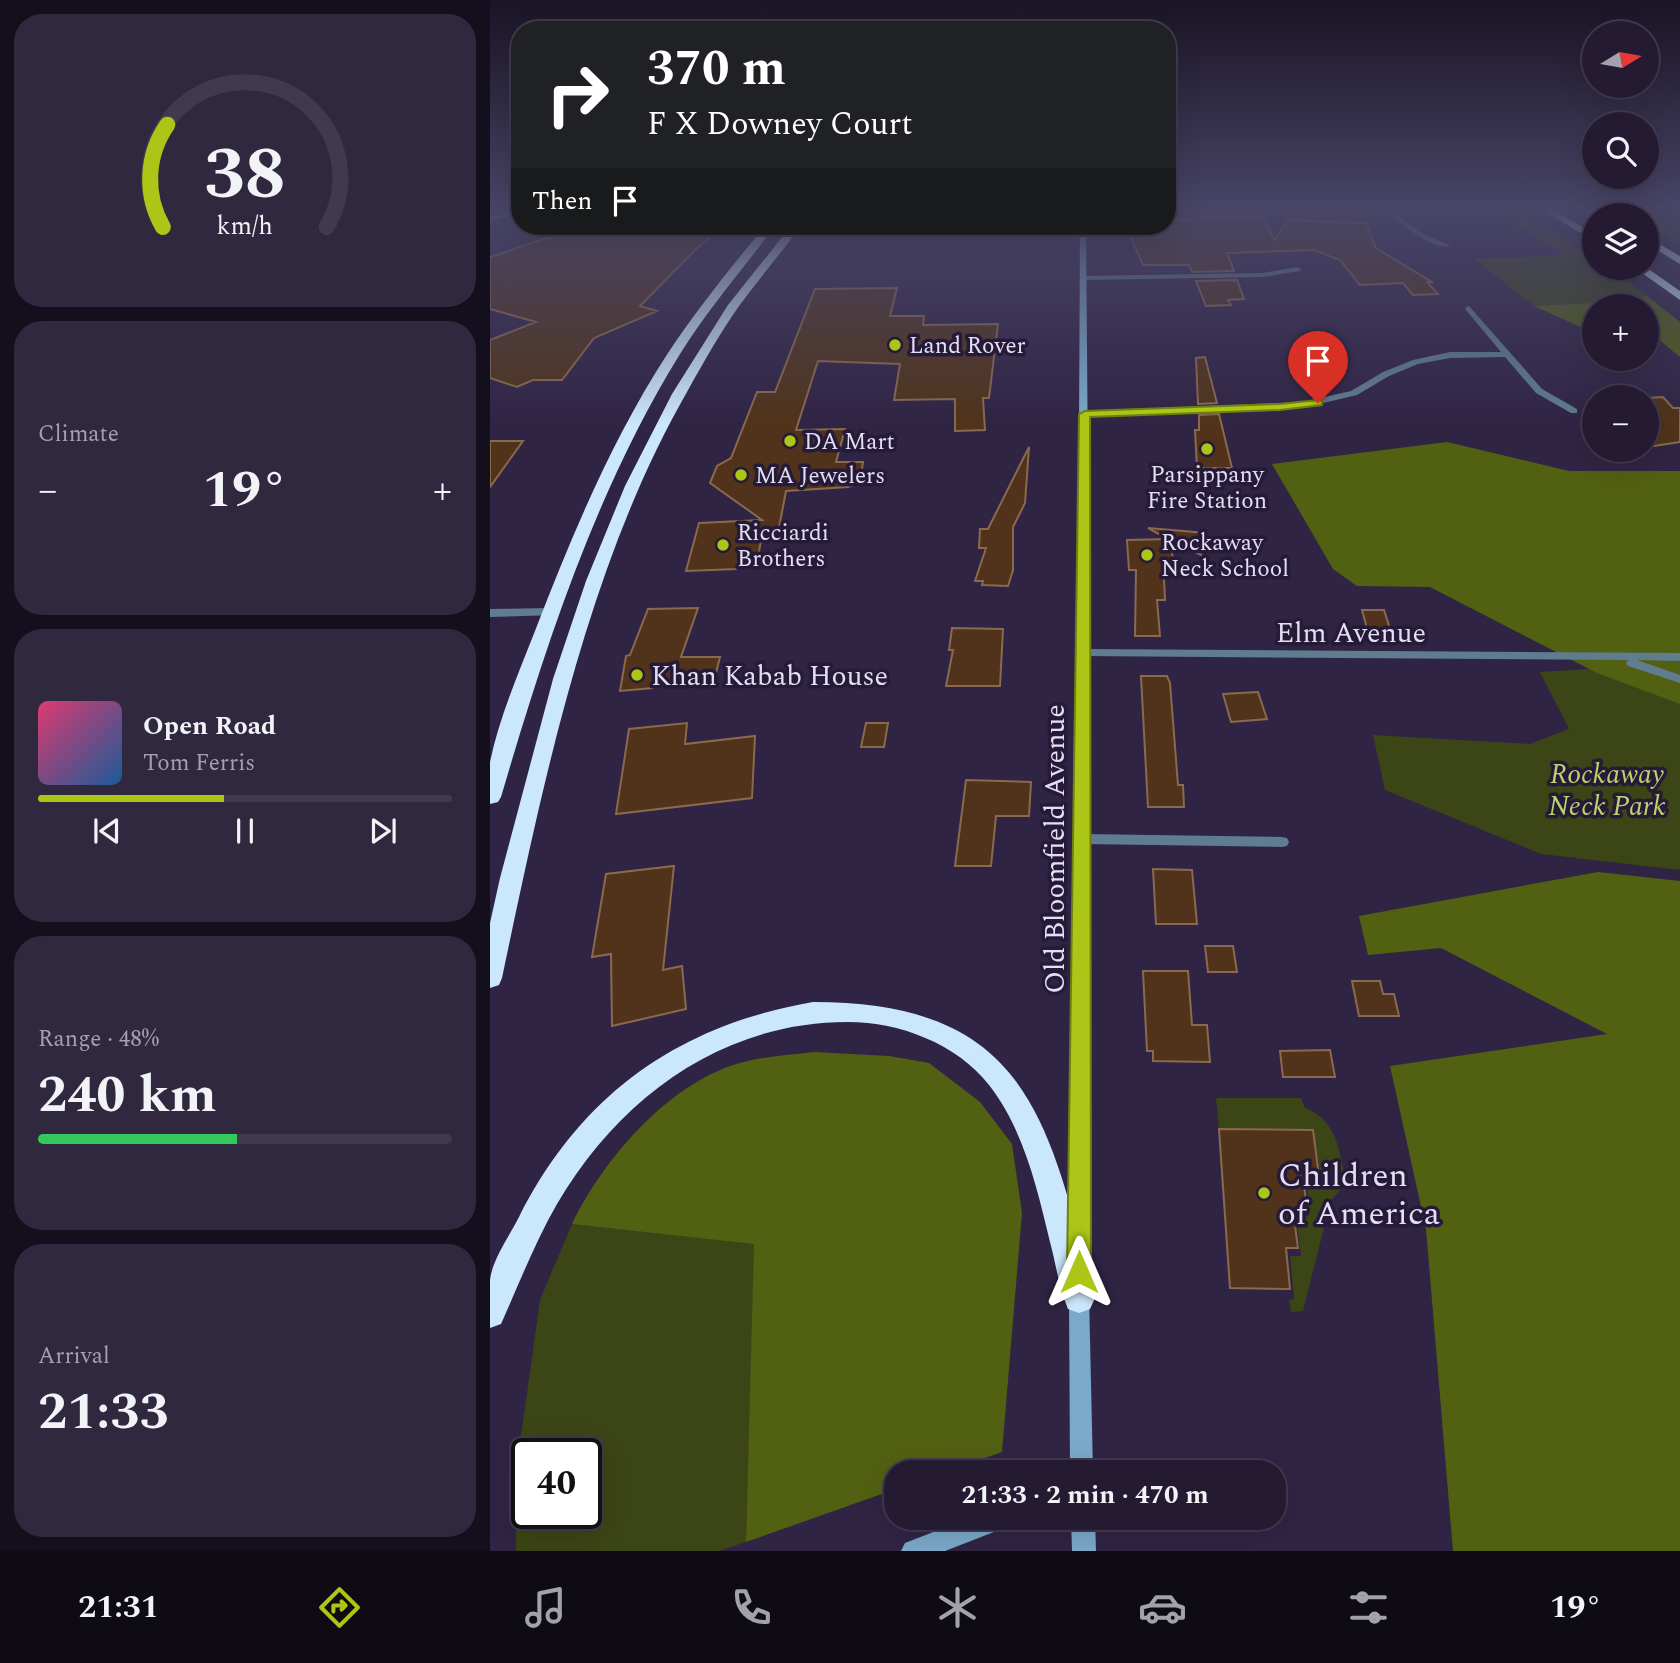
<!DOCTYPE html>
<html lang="en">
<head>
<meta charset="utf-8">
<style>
  :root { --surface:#241b33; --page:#30283f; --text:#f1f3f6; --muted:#a3a1ac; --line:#41394e; --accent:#abc616 }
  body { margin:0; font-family:Spectral,serif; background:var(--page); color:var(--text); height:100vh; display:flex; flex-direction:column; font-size:26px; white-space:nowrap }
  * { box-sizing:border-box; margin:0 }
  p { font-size:23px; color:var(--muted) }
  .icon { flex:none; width:38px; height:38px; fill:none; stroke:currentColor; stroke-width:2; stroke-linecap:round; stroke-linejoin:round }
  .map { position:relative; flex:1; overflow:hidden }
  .drawer { display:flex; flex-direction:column; gap:14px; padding:14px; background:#140f1c; width:490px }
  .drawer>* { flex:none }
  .hud { position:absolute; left:21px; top:21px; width:665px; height:214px; border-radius:28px; box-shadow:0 7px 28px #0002,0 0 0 2px var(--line); background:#202124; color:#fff; overflow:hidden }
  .needle { width:46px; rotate:79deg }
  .tools { position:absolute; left:1092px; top:21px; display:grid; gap:14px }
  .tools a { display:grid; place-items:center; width:77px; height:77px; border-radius:50%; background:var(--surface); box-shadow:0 7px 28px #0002,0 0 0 2px var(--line); font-size:35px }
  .speed { position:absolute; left:21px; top:1438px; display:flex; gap:14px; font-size:35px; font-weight:700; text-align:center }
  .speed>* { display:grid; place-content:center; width:91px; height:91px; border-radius:50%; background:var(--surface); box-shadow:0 7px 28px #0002,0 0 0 2px var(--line); line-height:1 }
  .speed .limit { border:4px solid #111; border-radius:10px; background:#fff; color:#111 }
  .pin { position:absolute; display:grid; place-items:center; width:60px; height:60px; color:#fff; margin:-72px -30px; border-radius:50% 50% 50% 0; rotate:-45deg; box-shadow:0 0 7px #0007 }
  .pin .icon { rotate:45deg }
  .me { position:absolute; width:77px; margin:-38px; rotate:0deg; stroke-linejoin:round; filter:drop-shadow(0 0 5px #0008) }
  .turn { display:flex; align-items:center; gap:24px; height:147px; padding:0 21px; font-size:32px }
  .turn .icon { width:91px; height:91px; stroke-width:2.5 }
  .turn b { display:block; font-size:49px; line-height:60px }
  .then { display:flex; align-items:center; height:66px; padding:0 21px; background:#0003; gap:14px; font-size:26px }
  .big { font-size:52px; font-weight:700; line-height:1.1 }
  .drawer .tile { flex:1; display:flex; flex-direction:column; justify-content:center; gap:10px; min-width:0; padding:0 24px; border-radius:28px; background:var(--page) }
  .drawer .dial { align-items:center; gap:0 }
  .dial svg { height:182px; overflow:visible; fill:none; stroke:var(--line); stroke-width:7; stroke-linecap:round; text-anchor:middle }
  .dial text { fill:var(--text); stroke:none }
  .song { display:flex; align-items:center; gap:21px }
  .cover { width:84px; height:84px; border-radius:10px; background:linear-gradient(135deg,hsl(340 70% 55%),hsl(210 70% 35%)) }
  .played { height:7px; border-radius:4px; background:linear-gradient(90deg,var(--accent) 45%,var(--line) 45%) }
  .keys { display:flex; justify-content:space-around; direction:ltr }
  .heat { display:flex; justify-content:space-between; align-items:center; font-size:38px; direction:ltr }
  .charge { height:10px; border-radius:5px; background:linear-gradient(90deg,#34c759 48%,var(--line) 0) }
  .trip { position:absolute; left:394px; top:1460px; width:402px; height:70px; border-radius:28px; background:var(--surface); box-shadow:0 7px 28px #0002,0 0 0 2px var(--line); font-weight:700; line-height:70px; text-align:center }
  .tab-bar { display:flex; height:112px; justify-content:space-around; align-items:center; background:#0e0b14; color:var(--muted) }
  .tab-bar .icon { width:49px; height:49px }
  .tab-bar .active { color:var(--accent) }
  .tab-bar b { font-size:32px; color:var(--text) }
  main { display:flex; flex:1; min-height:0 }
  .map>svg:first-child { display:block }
  .green { fill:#3c4515; fill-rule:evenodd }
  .forest { fill:#526012 }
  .building { fill:#50331a; stroke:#8a694f; stroke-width:2 }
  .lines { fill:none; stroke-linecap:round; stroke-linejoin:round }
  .street { fill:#5f7c90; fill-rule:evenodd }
  .secondary { fill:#7ba9c9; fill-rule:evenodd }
  .highway { fill:#cbe7fb; fill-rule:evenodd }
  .route { fill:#abc616; stroke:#6f810e; stroke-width:2 }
  .poi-dot { fill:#abc616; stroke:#261a39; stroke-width:2.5 }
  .labels { text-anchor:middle; stroke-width:7; stroke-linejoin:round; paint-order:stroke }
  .far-poi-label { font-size:23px; fill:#e4def3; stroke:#261a39; text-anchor:start }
  .street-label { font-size:28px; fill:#e4def3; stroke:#261a39 }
  .poi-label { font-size:28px; fill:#e4def3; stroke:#261a39; text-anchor:start }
  .park-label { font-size:28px; font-style:italic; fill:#bcd26c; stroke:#261a39 }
  .near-poi-label { font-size:33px; fill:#e4def3; stroke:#261a39; text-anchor:start }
</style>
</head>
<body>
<main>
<section class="drawer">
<div class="tile dial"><svg viewBox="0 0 100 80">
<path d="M14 69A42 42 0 1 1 86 69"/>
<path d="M14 69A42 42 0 0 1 16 24" stroke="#abc616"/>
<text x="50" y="56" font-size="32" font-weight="700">38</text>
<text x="50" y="72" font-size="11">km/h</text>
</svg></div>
<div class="tile"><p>Climate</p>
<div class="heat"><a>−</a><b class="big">19°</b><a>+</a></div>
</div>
<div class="tile">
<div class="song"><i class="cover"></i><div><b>Open Road</b><p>Tom Ferris</p></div></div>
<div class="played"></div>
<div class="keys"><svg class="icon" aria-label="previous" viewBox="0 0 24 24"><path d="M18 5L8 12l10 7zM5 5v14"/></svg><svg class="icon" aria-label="pause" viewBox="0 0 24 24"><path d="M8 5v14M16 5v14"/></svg><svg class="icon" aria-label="next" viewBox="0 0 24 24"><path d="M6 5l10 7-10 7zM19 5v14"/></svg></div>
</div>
<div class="tile"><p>Range · 48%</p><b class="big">240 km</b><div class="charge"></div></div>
<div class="tile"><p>Arrival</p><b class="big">21:33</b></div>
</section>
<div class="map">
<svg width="1190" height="1551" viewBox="0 0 1190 1551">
  <rect width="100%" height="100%" fill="#302444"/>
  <!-- green -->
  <path class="green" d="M998 208H1023L1104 258V268H1119L1156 295 1144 301 1044 306 985 259 1075 255Z
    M1126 208H1190V245L1157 226V215H1139Z
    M1129 667 1190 685V870L1051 854 895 790 883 735 1040 744 1079 729 1050 672Z
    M726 1098H811L815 1108C848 1120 850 1154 856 1184L841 1200 813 1311 801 1312 799 1300 804 1299 800 1256H811L806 1217 819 1216 817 1183 832 1182 823 1130 729 1129Z
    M82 1224 265 1243 256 1542 229 1551H26L27 1465 50 1300ZM37 1454H96V1514H37Z"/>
  <!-- forest -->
  <path class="forest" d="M1156 295 1190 322V357L1162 334H1157V306H1104V333L1044 306 1144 301Z
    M957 442 1079 471H1190V704L1107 673 940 587 867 586 843 569 782 464Z
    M1108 872 1190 881V1551H963L936 1229 900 1066 1117 1034 951 948 878 955 869 916Z
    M324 1052 399 1056 439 1063 490 1102 522 1144 532 1213 512 1452 456 1472H406V1489L256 1542 264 1244 82 1224C114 1158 181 1080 254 1062 276 1056 301 1055 324 1052Z"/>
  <!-- building -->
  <path class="building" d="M719 217H772L785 240 798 220 876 223 886 248 942 282H937L948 294 923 295 913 283 870 285 850 260 824 250 737 253 744 271 702 272 699 265H653L636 226H677V222Z
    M93 226H155L194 235 206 226H234L204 251 150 306 167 311 104 338 72 380H43L27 387 0 378V340L46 322 0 309V257Z
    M747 280 754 299 738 300 741 305 716 306 706 281Z
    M407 288 400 316H434L433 325 508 324 499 398H493L495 430 465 431V399L404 400 410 364 328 361 306 430 355 429 346 462H373L370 483 358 487 296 491 287 538 271 539 268 559 248 560 246 569 196 571 209 523 272 520 220 483 227 466 241 458 267 392H285L325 289Z
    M715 357 727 403 708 404 706 358Z
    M1173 397 1183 408H1190V442L1157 447V398Z
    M729 414 742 468H707L705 430H709V415Z
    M0 441H33L0 487Z
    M539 447 535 503 523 527V570L518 586 492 585 493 581H485L496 548H489L490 529H498Z
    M658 528 716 533 711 555 680 540 683 559H673L675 600H667L670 636H645L646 570H639L637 540 678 539Z
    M208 608 191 657H230L224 681 163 682V688L130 691 136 656 140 655 158 609Z
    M872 610H894L901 632H878Z
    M462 628 513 629 510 686H456L463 650H459Z
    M651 676H677L680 683 688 785H693L694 807H658Z
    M768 692 777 719 741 722 733 694Z
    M197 723 195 744 265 736 262 798 126 814 139 729Z
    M376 723H398L394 747H371Z
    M476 780 541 782 539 816H506L501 866H465Z
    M184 866 173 970 192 966 196 1009 122 1026 121 954 102 957 116 874Z
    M663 869 702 870 707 924H666Z
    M715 946H743L747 972H718Z
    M653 971H698L702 1025H717L720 1062 663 1061V1051H657Z
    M862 981H890L893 994H904L909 1016H869Z
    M840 1050 845 1077H793L790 1051Z
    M729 1129 823 1130 829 1176H813L817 1210H803L808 1248H796L800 1289 740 1288Z"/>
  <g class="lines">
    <!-- street -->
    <path class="street" d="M677 208H720L677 212Z
      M790 208H899L931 233 961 246C944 252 907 221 894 210L845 213 793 210Z
      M807 267 811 269 810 271 772 277 593 280 589 278 593 276 772 273Z
      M979 306 1052 389 1087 409V413H1081L1046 393 1015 357 960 358 928 364 899 376 867 395 812 408 595 417 590 414 595 411 812 402 861 391 893 372 923 360 960 352H1011L976 310 975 308Z
      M61 608 67 612 65 615 0 617V609Z
      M595 649 1190 653V661L1147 660 1190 675V683L1138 666 1136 663 1138 660 591 656 589 653Z
      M594 834 792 837 797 838 799 842 797 846 792 847 594 844 589 843 587 839 589 835Z"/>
    <!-- secondary -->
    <path class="secondary" d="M30 209V213L0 221V217Z
      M590 226H596L601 839 599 1257 596 1264 589 1267 582 1264 579 1257 587 839Z
      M589 1285 596 1288 599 1295 603 1472H580L579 1295 582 1288Z
      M482 1517H526L522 1525 455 1551H411L415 1543Z
      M581 1517H605L606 1551H582Z"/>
    <!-- highway -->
    <path class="highway" d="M1049 208H1061L1104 234V241Z
      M1095 208H1107L1118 215H1106Z
      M275 226H285C253 269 218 309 190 354 106 490 56 644 11 797L8 802 0 804C0 791 0 775 0 762 9 718 29 672 45 631 82 535 122 439 178 353 208 308 241 267 275 226Z
      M301 226H311C291 253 269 279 249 306 230 333 213 363 197 392 97 566 53 784 12 978L9 985 0 988V923L10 878 63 679 96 581 135 486 182 394 238 305Z
      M1157 237 1190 256V264L1157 244Z
      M1145 268H1157L1190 291V300Z
      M323 1002C539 1002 558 1120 605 1298L600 1309 589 1313 578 1309C569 1288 566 1264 560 1242 547 1188 534 1130 499 1085 467 1044 410 1022 358 1022 232 1022 130 1097 67 1204 45 1242 29 1284 11 1324L0 1328C0 1313 0 1296 0 1280 2 1260 20 1235 29 1217 91 1094 189 1025 323 1002Z"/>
  </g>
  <!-- sky -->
  <linearGradient id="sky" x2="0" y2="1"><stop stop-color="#1a1425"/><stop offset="0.49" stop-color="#484567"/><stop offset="1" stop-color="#484567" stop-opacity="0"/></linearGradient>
  <rect width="1190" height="425" fill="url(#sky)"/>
  <!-- route -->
  <path class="route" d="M828 400 832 401V405L790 410 600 417 601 1272 597 1280 589 1283 581 1280 577 1272 589 414 595 411 790 404Z"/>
  <!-- markers -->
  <g class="poi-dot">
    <circle cx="405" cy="345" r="7"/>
    <circle cx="300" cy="441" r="7"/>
    <circle cx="717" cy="449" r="7"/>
    <circle cx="251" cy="475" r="7"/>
    <circle cx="233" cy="545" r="7"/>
    <circle cx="657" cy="555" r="7"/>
    <circle cx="147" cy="675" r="7"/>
    <circle cx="774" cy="1193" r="7"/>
  </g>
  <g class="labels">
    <!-- far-poi labels -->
    <g class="far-poi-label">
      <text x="419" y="353">Land Rover</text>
      <text x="314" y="449">DA Mart</text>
      <text x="717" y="482" text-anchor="middle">Parsippany<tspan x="717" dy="26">Fire Station</tspan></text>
      <text x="265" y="483">MA Jewelers</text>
      <text x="247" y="540">Ricciardi<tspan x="247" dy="26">Brothers</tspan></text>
      <text x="671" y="550">Rockaway<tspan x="671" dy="26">Neck School</tspan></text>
    </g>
    <!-- street labels -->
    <g class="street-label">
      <text x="861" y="642">Elm Avenue</text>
      <text transform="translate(564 849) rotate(-90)" y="10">Old Bloomfield Avenue</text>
    </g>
    <!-- poi labels -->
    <g class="poi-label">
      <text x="161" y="685">Khan Kabab House</text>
    </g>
    <!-- park labels -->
    <g class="park-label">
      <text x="1117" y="783">Rockaway<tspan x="1117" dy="32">Neck Park</tspan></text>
    </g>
    <!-- near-poi labels -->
    <g class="near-poi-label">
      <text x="788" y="1186">Children<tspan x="788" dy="38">of America</tspan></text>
    </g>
  </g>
</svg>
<div class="tools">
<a><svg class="needle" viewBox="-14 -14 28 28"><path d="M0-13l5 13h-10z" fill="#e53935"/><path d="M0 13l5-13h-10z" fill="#a3a1ac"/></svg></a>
<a><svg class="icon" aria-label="search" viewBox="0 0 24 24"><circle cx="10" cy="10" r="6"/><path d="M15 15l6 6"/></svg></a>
<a><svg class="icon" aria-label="layers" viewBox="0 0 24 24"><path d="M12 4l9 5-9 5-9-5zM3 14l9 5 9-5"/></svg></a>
<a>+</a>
<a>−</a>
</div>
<div class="speed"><div class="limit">40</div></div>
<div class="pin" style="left:828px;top:403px;background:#d93025"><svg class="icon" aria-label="arrive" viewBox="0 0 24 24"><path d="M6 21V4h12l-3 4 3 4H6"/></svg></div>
<svg class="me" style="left:589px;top:1272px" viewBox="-20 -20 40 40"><path d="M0-17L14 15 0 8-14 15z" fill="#abc616" stroke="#fff" stroke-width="4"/></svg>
<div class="trip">21:33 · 2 min · 470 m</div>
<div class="hud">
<div class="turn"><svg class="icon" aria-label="right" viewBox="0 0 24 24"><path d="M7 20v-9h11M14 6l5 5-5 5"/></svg><div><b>370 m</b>F X Downey Court</div></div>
<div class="then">Then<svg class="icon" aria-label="arrive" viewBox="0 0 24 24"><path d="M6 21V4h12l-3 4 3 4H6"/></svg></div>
</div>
</div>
</main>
<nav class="tab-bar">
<b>21:31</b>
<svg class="icon active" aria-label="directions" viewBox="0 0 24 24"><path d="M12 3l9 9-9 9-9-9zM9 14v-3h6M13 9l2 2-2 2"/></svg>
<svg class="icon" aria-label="music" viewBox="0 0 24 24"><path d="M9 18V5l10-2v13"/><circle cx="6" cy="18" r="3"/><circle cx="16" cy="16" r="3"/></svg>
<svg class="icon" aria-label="phone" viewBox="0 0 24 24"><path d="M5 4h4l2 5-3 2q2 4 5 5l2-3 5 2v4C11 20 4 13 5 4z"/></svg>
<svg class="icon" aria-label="climate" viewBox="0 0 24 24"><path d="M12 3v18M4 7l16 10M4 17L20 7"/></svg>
<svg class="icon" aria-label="car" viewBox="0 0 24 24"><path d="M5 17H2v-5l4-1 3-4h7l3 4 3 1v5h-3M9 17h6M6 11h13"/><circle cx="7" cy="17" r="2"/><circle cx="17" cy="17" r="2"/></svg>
<svg class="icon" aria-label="filters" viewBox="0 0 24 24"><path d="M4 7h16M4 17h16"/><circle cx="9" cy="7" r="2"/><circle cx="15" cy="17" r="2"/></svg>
<b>19°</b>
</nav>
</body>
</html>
